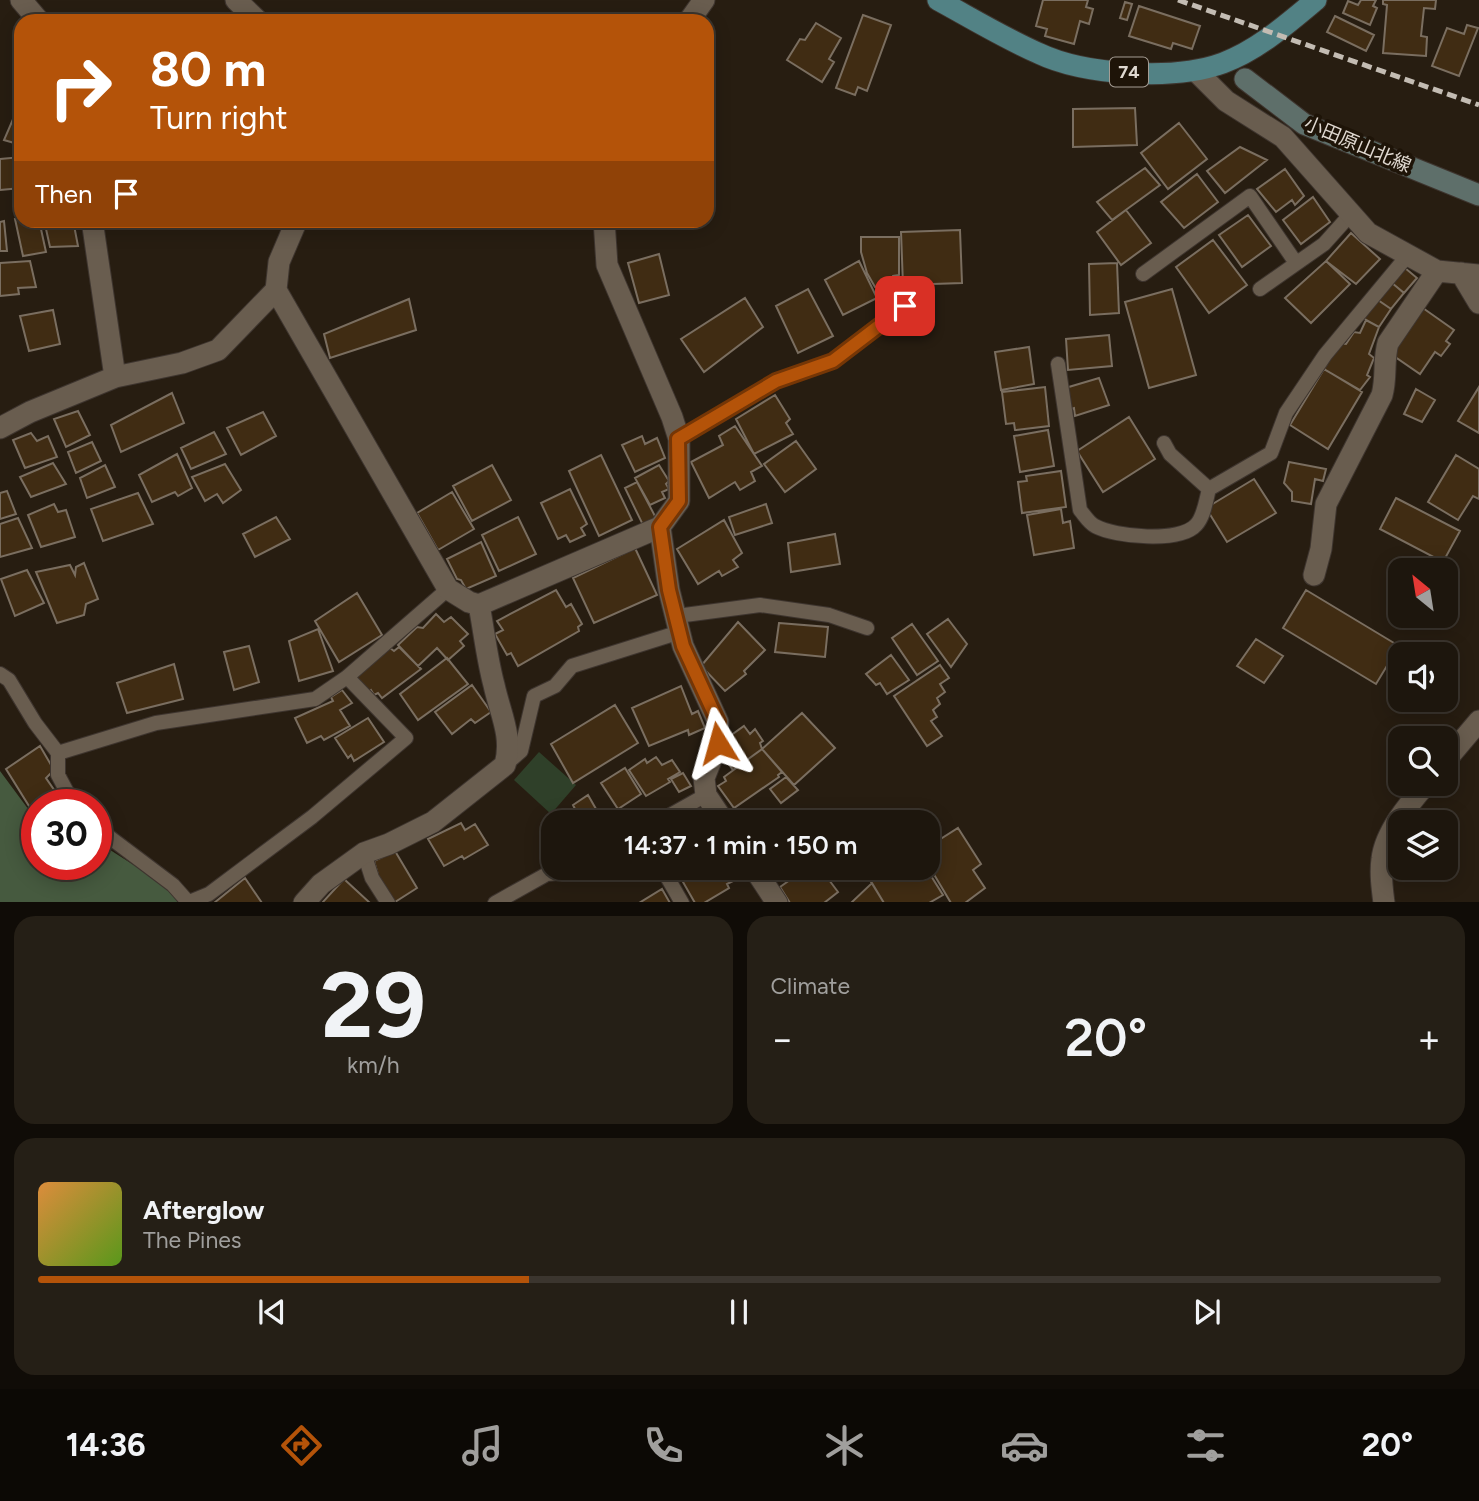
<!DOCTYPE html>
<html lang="en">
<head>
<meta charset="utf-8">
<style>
  :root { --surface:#1d160d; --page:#251f16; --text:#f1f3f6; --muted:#a09f9d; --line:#3b352e; --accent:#b45309 }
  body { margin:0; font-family:Figtree,"Noto Sans JP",sans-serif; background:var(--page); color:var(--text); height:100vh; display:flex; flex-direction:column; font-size:26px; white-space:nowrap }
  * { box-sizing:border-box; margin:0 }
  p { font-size:23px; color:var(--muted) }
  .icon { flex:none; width:38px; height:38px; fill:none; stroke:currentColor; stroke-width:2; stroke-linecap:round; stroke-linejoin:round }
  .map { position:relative; height:902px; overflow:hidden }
  .side { display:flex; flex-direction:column; gap:14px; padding:14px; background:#100c07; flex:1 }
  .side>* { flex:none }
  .guide { position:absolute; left:14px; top:14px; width:700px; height:214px; border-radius:21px; box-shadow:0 4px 18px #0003,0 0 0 2px var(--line); background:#b45309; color:#fff; overflow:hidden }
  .needle { width:46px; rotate:330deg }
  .tools { position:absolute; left:1388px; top:558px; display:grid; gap:14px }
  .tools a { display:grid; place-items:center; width:70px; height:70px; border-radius:14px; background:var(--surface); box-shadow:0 4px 18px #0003,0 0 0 2px var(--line); font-size:35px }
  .speed { position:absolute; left:21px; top:789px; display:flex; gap:14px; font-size:35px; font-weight:700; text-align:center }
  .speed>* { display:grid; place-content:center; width:91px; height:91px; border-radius:50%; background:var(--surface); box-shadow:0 4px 18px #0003,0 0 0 2px var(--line); line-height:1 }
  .speed .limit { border:10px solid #d22; background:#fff; color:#111 }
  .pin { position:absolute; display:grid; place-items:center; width:60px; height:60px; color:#fff; margin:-30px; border-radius:14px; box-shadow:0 4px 10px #0006 }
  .me { position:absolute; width:77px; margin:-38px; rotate:352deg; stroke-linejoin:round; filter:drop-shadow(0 0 5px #0008) }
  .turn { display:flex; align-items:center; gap:24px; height:147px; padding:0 21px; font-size:32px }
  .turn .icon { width:91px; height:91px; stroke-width:2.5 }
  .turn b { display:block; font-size:49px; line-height:60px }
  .then { display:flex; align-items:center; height:66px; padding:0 21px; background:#0003; gap:14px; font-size:26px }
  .big { font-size:52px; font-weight:600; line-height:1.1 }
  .side .card { flex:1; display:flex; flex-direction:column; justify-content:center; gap:10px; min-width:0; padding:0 24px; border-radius:21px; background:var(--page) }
  .side .dial { align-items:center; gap:0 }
  .dial b { font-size:91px; line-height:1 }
  .song { display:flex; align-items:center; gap:21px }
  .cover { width:84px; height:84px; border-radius:10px; background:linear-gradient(135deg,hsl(30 70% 55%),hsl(90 70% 35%)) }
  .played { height:7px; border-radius:4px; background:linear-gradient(90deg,var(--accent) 35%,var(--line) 35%) }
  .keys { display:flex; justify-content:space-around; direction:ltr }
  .heat { display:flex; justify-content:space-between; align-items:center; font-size:38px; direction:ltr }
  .side .tiles { flex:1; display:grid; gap:14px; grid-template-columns:1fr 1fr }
  .card:last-child { grid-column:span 2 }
  .trip { position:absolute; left:541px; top:810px; width:399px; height:70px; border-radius:21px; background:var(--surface); box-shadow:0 4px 18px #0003,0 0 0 2px var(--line); font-weight:600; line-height:70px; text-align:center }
  .tab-bar { display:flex; height:112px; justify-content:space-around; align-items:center; background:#0c0905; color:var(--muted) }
  .tab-bar .icon { width:49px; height:49px }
  .tab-bar .current { color:var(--accent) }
  .tab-bar b { font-size:32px; color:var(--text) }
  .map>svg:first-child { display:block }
  .green { fill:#2f4029 }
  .forest { fill:#465a3f }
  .building { fill:#402c13; stroke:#7a6e60; stroke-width:2 }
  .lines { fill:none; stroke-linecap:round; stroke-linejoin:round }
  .lane-casing { stroke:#3e352f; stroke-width:16 }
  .street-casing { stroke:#3e352f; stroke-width:23 }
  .secondary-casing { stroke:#3e352f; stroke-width:23 }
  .primary-casing { stroke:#3e352f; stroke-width:23 }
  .lane { stroke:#695d4f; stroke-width:14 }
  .street { stroke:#695d4f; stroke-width:21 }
  .secondary { stroke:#5e6f6a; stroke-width:21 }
  .primary { stroke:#528285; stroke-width:21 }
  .rail { stroke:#c3bcb3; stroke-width:5; stroke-dasharray:10 5; stroke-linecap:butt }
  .route-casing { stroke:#753606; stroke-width:18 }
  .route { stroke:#b45309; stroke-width:12 }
  .labels { text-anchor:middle; stroke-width:7; stroke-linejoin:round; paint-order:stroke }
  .shield { fill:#1e1408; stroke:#a59d94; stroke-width:2 }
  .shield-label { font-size:18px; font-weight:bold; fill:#dfd8d0 }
  .street-label { font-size:19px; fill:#dfd8d0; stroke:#1e1408 }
</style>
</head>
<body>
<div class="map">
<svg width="1479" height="903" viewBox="0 0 1479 903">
  <rect width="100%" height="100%" fill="#271d11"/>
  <!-- green -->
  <path class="green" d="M539 752 576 785 551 814 514 780Z"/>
  <!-- forest -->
  <path class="forest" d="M0 771 37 821V864H96V841L184 897 183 902H0Z"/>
  <!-- building -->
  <path class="building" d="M1043 0H1088L1086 7 1093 9 1089 24 1080 21 1074 44 1045 36 1047 29 1036 26Z
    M1361 0H1376L1373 6 1377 8 1370 25 1343 13 1348 1 1358 5Z
    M1383 0H1436L1435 9 1424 8 1421 36 1427 37 1426 56 1383 53 1387 5 1383 4Z
    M1125 2 1132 4 1127 20 1120 18Z
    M1139 6 1200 26 1192 49 1173 43 1171 49 1129 36Z
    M863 15 891 25 867 91 858 87 855 95 836 88Z
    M1335 16 1374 35 1366 51 1327 32Z
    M816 23 841 38 829 59 834 62 822 82 787 60 800 39 805 40Z
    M1467 25 1478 28 1459 76 1432 66 1447 28 1464 34Z
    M1135 108 1137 145 1073 147V109Z
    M17 110 21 111V145L4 140Z
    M1179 123 1207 159 1168 189 1141 153Z
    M1240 147 1267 160 1225 193 1207 171Z
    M21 157V188L0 190V159Z
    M1145 168 1160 185 1112 220 1097 202Z
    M1285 169 1304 196 1295 205 1292 200 1276 212 1257 189Z
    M1197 174 1218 202 1184 228 1161 202Z
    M1313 197 1330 222 1301 244 1283 220Z
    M1126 210 1151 243 1121 265 1097 232Z
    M1248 215 1271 246 1242 267 1219 235Z
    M21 218V220H39L46 252 23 256 15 219Z
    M44 220H73L78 246 50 247Z
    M4 221 7 251H0V222Z
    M960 230 962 283 903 285 901 232Z
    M1351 233 1380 259 1356 284 1326 261Z
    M861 237H899V275L893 276 888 286 875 287 867 273 861 252Z
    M1213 240 1247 285 1209 313 1176 267Z
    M659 254 669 295 639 303 628 263Z
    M30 261 36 287 18 288 19 294 0 296V263Z
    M859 261 877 298 843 315 825 280Z
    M1326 261 1350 284 1311 323 1285 298Z
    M1117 263 1119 313 1090 315 1089 264Z
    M1405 268 1417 278 1404 293 1392 283Z
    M1392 283 1404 293 1391 309 1378 300Z
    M808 289 833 336 798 353 776 306Z
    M1172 289 1196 375 1149 388 1125 302Z
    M745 298 763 327 704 372 681 339Z
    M409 299 416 330 330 358 324 334Z
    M1378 300 1391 309 1379 327 1363 318Z
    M1420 306 1454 330 1446 341 1450 344 1441 356 1435 352 1420 374 1388 352Z
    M53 310 60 344 29 351 20 316Z
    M1366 320 1379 327 1369 354 1374 358 1367 375 1370 377 1360 390 1324 369 1338 343 1346 344 1354 332 1360 333Z
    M1109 335 1112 366 1068 370 1066 339Z
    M1029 347 1034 384 1001 390 995 352Z
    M1324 369 1362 392 1328 449 1290 425Z
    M1099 378 1109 405 1075 416 1074 408 1068 410 1062 389Z
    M1045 387 1049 426 1015 430 1014 423 1006 424 1002 392Z
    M1479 387V433L1458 421Z
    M1416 389 1435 400 1422 422 1404 414Z
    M172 393 184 423 121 452 111 425Z
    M775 395 790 419 786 423 793 434 754 454 736 419Z
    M78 411 90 435 66 447 54 419Z
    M263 412 276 436 241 455 227 428Z
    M1129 417 1155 459 1103 492 1077 451Z
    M735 426 762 466 751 472 755 481 740 490 735 482 709 498 691 462 723 445 719 436Z
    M1048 430 1054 466 1020 472 1014 436Z
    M214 432 226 454 191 469 181 448Z
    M31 433 37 441 48 436 57 457 25 468 13 440Z
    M642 436 645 444 657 438 665 458 635 472 622 445Z
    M796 441 816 469 785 492 764 464Z
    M92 442 101 461 76 473 68 452Z
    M177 454 192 488 178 496 175 492 152 502 139 475Z
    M601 455 632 520 599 536 569 471Z
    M1456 455 1479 469V499L1473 496 1458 520 1428 502Z
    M1289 462 1326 469 1323 481 1315 479 1311 504 1292 501V492L1284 483Z
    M53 463 66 484 31 497 20 477Z
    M225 464 241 490 223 503 217 494 205 501 192 477Z
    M105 465 115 487 87 498 80 478Z
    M492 465 511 500 472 521 453 486Z
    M659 465 669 481 666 484 669 489 662 492 665 498 650 505 635 478Z
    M1061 471 1066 507 1022 513 1018 482 1027 481 1026 476Z
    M1254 479 1276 513 1227 542 1206 508Z
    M637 482 656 518 643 525 625 488Z
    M570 489 587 524 581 528 585 535 570 542 566 535 558 539 541 503Z
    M7 491 16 514 0 519V493Z
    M452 492 474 529 438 550 417 513Z
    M138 493 153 524 103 541 91 509Z
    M1396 498 1460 531 1443 562 1380 529Z
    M54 504 58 512 66 510 75 537 41 547 28 515Z
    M766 504 772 523 735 535 729 517Z
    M1061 509 1063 523 1070 521 1074 548 1034 555 1027 515Z
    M276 517 290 539 255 557 243 534Z
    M518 517 536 554 499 571 482 535Z
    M18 518 32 548 0 557V524Z
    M724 520 742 553 733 560 738 567 722 576 719 571 698 584 677 549Z
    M835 534 840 564 791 572 788 543Z
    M481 542 496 576 466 589 461 580 457 579 447 559Z
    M635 548 657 595 594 623 573 578Z
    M84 563 98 599 86 604 84 615 57 623 36 572 70 565 75 575 76 567Z
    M27 570 44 603 15 616 1 579Z
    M556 590 566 607 571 604 582 624 578 627 579 631 518 666 511 653 507 655 495 634 503 630 497 621Z
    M1306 590 1399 646 1376 684 1283 628Z
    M357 593 382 635 339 662 315 621Z
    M436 614 444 622 451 617 468 634 460 641 464 646 448 660 437 648 418 666 398 645 417 627 423 628Z
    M948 619 967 644 951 667 927 634Z
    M738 622 765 650 744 671 746 674 725 691 701 666Z
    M779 623 828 627 825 657 775 652Z
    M912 624 938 661 917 675 892 638Z
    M318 629 333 671 299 681 289 641Z
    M1256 639 1283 656 1264 683 1237 666Z
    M249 646 259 682 234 690 224 652Z
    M399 647 421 669 382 698 378 693 374 695 371 690 368 693 355 678 390 648 394 651Z
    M891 655 909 680 887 694 880 683 876 685 866 674Z
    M447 658 468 684 418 720 400 694Z
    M174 664 183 699 127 713 117 683Z
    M940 665 949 678 940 684 945 692 937 698 940 704 933 710 937 717 931 721 942 736 927 746 894 696Z
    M472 685 491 712 475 723 471 719 452 734 435 712Z
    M681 686 692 714 698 711 705 728 689 735 688 730 649 746 632 708Z
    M342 690 352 703 340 710 350 726 324 740 321 736 307 743 295 718 333 701 331 697Z
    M615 705 638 743 573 783 551 744Z
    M802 713 835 748 794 785 762 749Z
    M368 718 384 742 354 761 351 755 348 758 335 738Z
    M744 726 750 734 755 729 763 741 760 743 762 749 733 770 722 755 729 750 723 741Z
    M40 746 54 770 46 778 59 797 47 805H37V812L34 814 6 769Z
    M762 749 782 772 778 775 779 777 734 808 718 786 726 781 724 777Z
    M656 757 662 765 672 760 680 772 668 779 670 782 646 796 629 770 645 759 647 763Z
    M625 768 641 794 618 809 601 783Z
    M683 773 691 786 679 792 671 779Z
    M786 777 798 790 781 803 770 789Z
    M588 795 596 809 580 819 573 805Z
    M692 809 696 814 703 810 710 822H668Z
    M800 810 808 822H781Z
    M596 814 601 822H582Z
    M461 823 465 830 475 824 488 845 464 859 462 856 444 866 428 839Z
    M958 828 981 864 973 870 985 888 965 903H951L929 866 933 862 928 853V847Z
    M395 851 417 888 395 902 381 885 374 861Z
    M693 868H728L735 880 727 884 729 888 704 903H695L679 875Z
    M807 868H820L838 892 824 903H790L780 887Z
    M882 868H926L943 895 929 903H884L868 877Z
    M245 878 262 903H214Z
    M344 879 370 903H322Z
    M872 883 884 903H851Z
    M662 889 670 903H639Z"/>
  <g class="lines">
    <!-- lane casing -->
    <g class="lane-casing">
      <path id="lane" d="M1143 274 1250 196 1296 263
        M1260 289 1324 244 1350 215
        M1058 364 1080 510C1085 516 1089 523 1095 526 1115 537 1180 543 1196 525 1204 517 1206 500 1209 489L1271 453 1286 413 1325 355 1408 255
        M679 439 776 381 833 361 905 306
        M1164 443 1170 454 1209 489
        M677 616 760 605 829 615 867 628
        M0 674 9 680 35 723 58 753V775L74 805
        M58 753 156 723 315 699 347 677 448 589
        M505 765 521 751 534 696 555 686 572 666 680 632
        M658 822 706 795
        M96 827 173 885 188 902
        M364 853 372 878 388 903
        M662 868 682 903
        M187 903 209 894 312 817 406 738 347 677
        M495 903 547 874 569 872 576 868"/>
    </g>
    <!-- street casing -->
    <g class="street-casing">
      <path id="street" d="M21 0 39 21
        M236 0 258 21
        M689 21 704 0
        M1196 71 1226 101 1283 137 1368 233 1437 271 1479 275
        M92 220 115 377
        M1461 273 1479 303
        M276 290 448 589 469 602 479 605 660 527 679 501V439L672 417 607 265 604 220
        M0 428 30 412 115 377 182 363 218 350 276 290 279 262 297 220
        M660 527 669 590 683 646 718 722V743L704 778 706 795 724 822
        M1314 575 1321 549 1326 504 1382 395C1387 377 1383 360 1388 343L1437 271
        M1446 760 1479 721
        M754 868 777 903
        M304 903 321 884 364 853 389 844 433 822 505 765C513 736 500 713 494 685 487 659 484 631 479 605
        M1384 903C1382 888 1380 873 1382 859 1385 832 1409 804 1426 784"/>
    </g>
    <!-- secondary casing -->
    <g class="secondary-casing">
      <path id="secondary" d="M1245 79 1304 124 1479 195"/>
    </g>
    <!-- primary casing -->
    <g class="primary-casing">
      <path id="primary" d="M938 0C971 18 1004 38 1038 53 1084 75 1174 81 1223 63 1258 50 1287 24 1316 0"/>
    </g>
    <!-- lane -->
    <use href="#lane" class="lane"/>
    <!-- street -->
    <use href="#street" class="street"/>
    <!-- secondary -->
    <use href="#secondary" class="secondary"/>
    <!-- primary -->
    <use href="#primary" class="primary"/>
    <!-- rail -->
    <path class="rail" d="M1178 0 1479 105"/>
  </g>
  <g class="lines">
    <!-- route casing -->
    <g class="route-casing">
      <path id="route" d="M718 743V722L683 646 669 590 660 527 679 501 678 439 776 381 833 361 905 306"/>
    </g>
    <!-- route -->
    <use href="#route" class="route"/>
  </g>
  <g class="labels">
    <!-- shield labels -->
    <rect class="shield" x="1110" y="57.5" width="38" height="29" rx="5"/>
    <g class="shield-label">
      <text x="1129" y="78">74</text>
    </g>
    <!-- street labels -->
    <g class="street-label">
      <text transform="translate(1358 144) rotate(23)" y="7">小田原山北線</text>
    </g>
  </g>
</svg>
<div class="tools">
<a><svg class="needle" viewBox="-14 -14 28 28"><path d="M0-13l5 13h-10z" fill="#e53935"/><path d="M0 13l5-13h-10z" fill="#a09f9d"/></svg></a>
<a><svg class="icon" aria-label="sound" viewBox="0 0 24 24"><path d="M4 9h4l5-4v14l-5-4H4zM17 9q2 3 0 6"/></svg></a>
<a><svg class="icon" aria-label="search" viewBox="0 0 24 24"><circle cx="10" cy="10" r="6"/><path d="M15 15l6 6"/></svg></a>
<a><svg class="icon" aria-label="layers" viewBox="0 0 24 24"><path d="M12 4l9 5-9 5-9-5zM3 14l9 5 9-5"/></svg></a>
</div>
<div class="speed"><div class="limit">30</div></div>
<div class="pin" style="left:905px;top:306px;background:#d93025"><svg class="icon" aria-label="arrive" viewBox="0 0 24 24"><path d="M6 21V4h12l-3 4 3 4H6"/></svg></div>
<svg class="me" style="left:718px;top:743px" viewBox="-20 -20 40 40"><path d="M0-17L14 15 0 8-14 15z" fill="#b45309" stroke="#fff" stroke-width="4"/></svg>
<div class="trip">14:37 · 1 min · 150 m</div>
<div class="guide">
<div class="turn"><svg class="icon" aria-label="right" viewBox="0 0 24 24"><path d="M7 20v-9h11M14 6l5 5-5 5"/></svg><div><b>80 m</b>Turn right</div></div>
<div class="then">Then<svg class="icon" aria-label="arrive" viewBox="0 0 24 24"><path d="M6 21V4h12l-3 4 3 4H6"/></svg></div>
</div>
</div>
<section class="side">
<div class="tiles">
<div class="card dial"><b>29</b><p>km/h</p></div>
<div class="card"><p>Climate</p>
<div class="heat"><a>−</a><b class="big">20°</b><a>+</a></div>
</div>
<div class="card">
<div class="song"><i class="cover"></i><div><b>Afterglow</b><p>The Pines</p></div></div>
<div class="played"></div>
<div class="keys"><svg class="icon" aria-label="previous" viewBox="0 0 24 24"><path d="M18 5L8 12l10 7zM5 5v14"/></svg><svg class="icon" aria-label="pause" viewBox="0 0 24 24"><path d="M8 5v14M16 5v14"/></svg><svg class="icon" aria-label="next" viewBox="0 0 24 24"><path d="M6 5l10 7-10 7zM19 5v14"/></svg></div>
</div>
</div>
</section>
<nav class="tab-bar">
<b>14:36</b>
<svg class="icon current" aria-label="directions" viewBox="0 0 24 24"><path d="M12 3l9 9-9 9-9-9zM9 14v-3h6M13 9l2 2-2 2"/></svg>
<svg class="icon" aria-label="music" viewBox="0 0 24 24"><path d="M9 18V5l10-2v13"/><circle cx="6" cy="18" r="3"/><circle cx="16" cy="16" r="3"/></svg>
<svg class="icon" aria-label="phone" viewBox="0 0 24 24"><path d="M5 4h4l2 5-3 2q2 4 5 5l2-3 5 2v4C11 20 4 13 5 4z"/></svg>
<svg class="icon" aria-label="climate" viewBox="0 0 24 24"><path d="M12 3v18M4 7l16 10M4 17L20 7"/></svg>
<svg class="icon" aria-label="car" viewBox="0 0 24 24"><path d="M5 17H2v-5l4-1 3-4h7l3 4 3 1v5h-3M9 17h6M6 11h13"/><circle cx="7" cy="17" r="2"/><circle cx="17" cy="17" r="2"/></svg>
<svg class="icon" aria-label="filters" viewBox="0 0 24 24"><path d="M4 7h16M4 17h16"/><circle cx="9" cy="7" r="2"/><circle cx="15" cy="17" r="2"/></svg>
<b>20°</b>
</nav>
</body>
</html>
